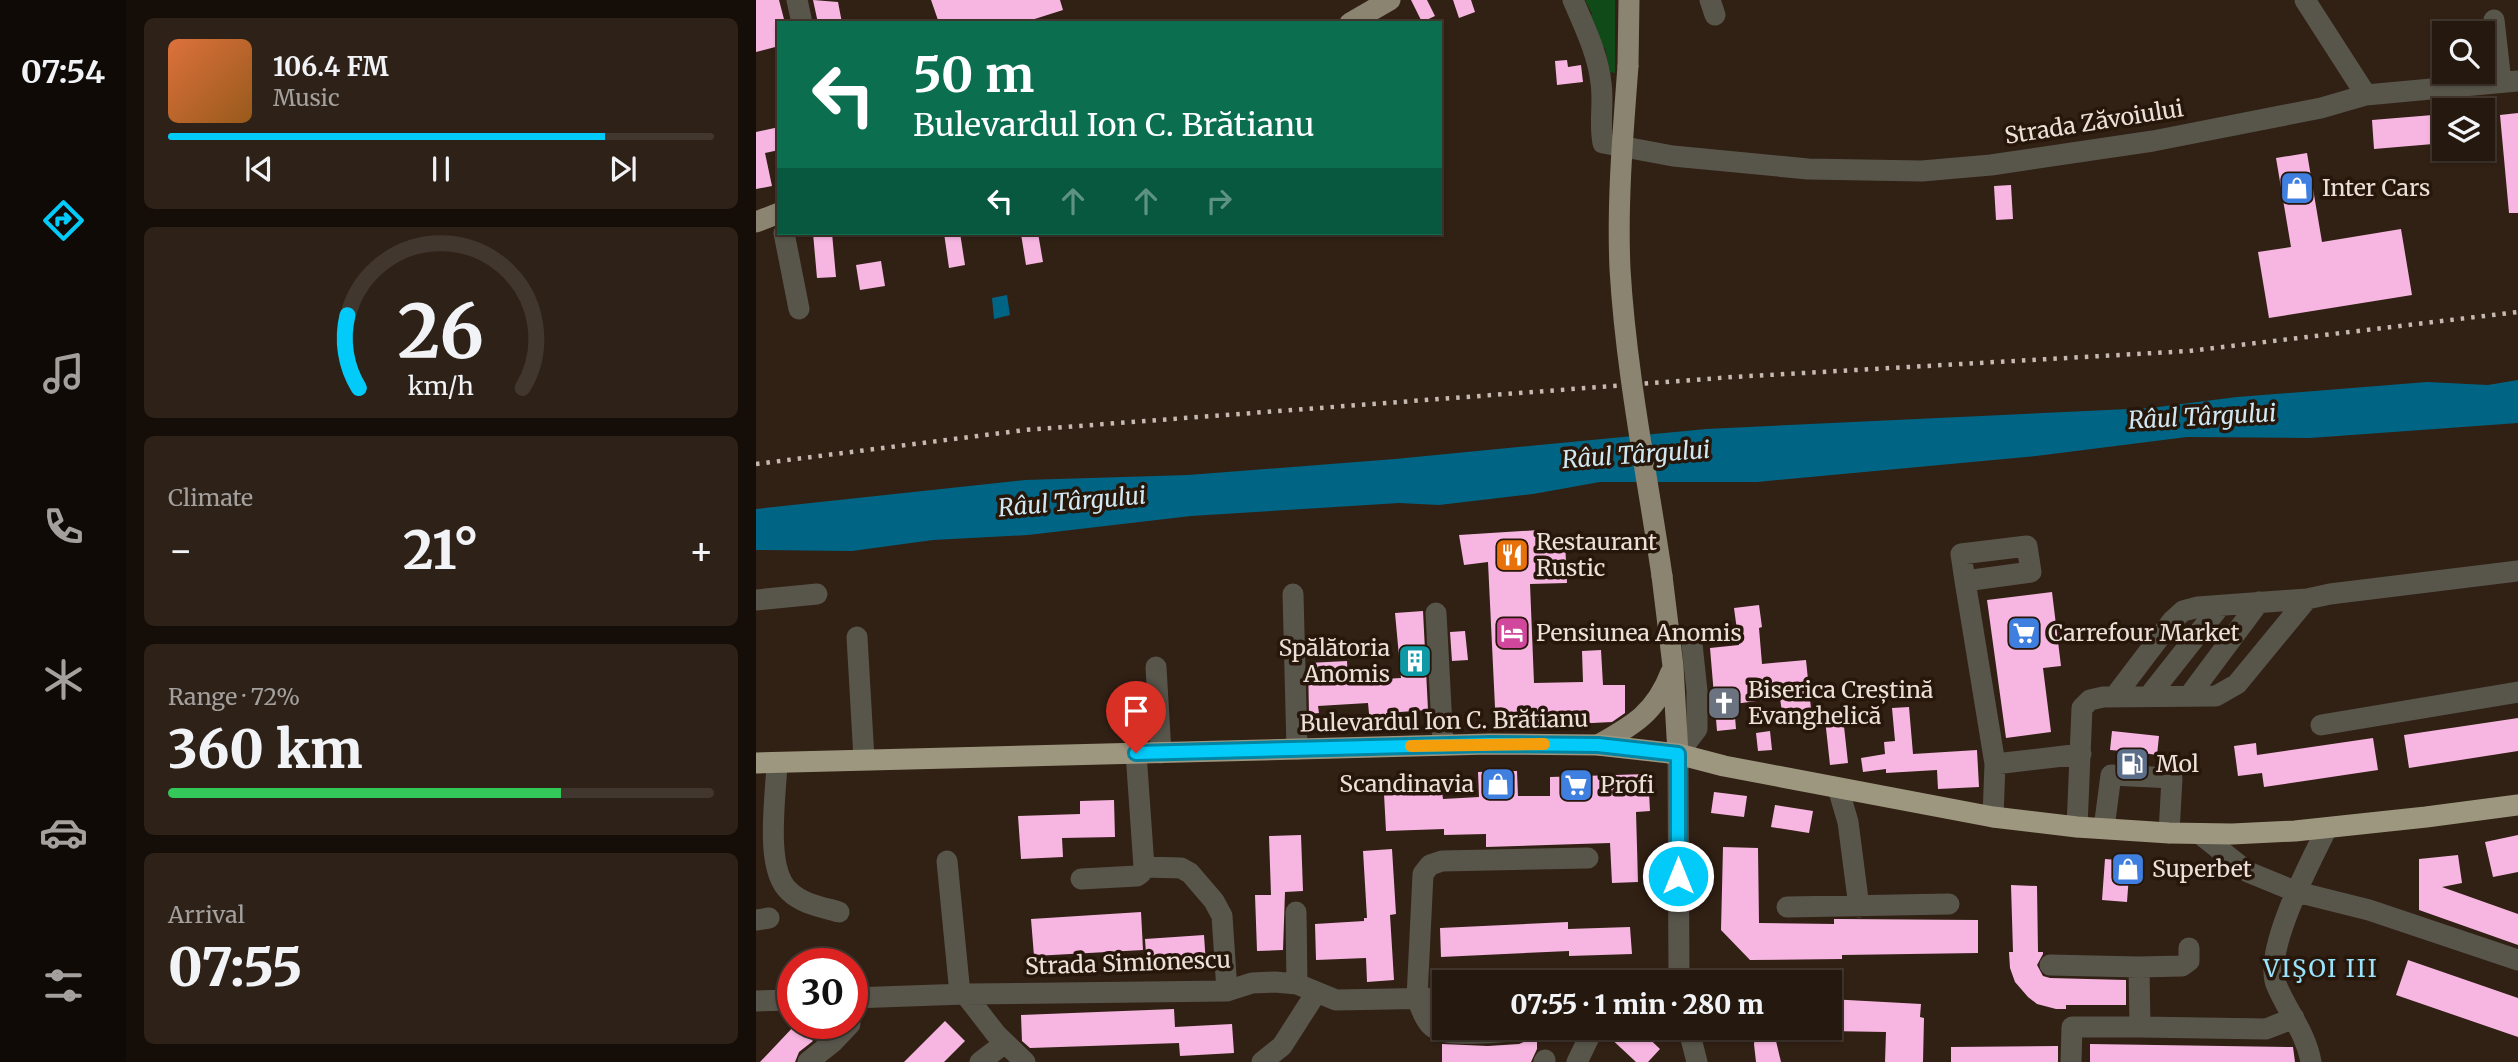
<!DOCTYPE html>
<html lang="en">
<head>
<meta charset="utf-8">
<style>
  :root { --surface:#25180f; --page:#2d2118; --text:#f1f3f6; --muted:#a3a09e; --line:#42372f; --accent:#03cbf9 }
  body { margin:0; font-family:Merriweather,serif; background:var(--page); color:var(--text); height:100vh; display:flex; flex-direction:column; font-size:26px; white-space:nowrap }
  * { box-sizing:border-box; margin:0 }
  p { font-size:23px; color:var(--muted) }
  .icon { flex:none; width:38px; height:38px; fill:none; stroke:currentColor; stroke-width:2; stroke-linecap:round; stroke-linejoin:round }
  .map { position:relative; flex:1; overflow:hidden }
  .sheet { display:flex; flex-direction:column; gap:18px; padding:18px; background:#140d08; width:630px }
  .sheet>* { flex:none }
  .banner { position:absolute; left:21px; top:21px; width:665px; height:214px; border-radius:0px; box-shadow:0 2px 5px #0004,0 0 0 2px var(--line); background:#0b6e4f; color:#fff; overflow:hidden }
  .fabs { position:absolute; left:1676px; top:21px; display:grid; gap:14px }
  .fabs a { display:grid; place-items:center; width:63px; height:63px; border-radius:0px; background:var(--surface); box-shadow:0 2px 5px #0004,0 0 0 2px var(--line); font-size:35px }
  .speed { position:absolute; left:21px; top:948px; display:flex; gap:14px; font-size:35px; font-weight:700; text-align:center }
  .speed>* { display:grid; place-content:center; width:91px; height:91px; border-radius:50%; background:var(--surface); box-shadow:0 2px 5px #0004,0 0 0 2px var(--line); line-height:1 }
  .speed .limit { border:10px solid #d22; background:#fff; color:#111 }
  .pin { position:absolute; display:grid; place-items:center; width:60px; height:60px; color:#fff; margin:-72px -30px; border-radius:50% 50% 50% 0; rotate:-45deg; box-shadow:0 0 7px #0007 }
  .pin .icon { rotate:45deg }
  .me { position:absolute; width:77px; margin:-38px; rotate:0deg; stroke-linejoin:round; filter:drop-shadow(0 0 5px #0008) }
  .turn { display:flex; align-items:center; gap:24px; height:147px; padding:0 21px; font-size:32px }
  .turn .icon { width:91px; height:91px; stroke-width:2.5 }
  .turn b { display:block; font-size:49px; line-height:60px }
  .lanes { display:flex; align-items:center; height:66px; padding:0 21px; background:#0003; justify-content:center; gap:35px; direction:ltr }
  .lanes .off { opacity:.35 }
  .big { font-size:52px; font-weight:800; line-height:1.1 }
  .sheet .tile { flex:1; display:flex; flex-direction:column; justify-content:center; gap:10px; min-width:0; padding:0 24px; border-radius:10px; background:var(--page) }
  .sheet .dial { align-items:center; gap:0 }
  .dial svg { height:182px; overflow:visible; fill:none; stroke:var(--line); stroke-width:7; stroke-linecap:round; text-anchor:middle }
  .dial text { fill:var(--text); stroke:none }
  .song { display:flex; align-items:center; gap:21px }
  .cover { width:84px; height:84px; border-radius:10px; background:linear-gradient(135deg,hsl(20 70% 55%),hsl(30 70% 35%)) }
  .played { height:7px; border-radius:4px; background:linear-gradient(90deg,var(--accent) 80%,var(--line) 80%) }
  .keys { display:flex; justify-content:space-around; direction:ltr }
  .heat { display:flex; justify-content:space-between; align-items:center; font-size:38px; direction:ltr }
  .charge { height:10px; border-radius:5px; background:linear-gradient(90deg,#34c759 72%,var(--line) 0) }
  .trip { position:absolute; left:676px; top:970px; width:410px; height:70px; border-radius:0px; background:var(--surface); box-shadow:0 2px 5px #0004,0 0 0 2px var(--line); font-weight:800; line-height:70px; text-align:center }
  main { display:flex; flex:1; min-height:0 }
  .tab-bar { display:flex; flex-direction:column; width:126px; justify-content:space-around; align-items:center; background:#0f0a06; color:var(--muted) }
  .tab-bar .icon { width:49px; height:49px }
  .tab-bar .current { color:var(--accent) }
  .tab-bar b { font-size:32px; color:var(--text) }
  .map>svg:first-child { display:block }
  .green { fill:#114a19 }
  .water { fill:#006584 }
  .building { fill:#f7b6e1 }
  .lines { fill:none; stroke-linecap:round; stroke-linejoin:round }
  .minor { stroke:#58554b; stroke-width:21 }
  .major { stroke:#8a8471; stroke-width:21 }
  .highway { stroke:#9e977f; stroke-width:21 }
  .rail { stroke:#c6b9b1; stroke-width:4.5; stroke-dasharray:3.5 7; stroke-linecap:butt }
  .major-bridge { stroke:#8a8471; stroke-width:21 }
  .route-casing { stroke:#0284a2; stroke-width:18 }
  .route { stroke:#03cbf9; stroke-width:12 }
  .slow { stroke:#f59e0b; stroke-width:12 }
  .labels { text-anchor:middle; stroke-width:7; stroke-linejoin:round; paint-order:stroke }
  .street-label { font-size:23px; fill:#ece0d8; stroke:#27170a }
  .poi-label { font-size:23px; fill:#ece0d8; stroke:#27170a; text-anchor:start }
  .water-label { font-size:24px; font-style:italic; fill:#d0e8f3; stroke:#27170a }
  .neighbourhood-label { font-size:24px; letter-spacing:2px; fill:#9ae3fc; stroke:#27170a }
</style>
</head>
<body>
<main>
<nav class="tab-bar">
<b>07:54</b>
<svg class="icon current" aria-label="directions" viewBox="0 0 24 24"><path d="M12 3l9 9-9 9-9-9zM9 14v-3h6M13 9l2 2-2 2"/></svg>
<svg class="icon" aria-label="music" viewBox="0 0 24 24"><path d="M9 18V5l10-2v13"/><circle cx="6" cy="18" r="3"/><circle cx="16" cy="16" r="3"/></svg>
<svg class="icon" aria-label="phone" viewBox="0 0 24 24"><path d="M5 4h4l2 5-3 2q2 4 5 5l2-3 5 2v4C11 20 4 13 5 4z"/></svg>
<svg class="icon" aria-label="climate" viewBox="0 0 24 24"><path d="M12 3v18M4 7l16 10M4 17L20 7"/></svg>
<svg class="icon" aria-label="car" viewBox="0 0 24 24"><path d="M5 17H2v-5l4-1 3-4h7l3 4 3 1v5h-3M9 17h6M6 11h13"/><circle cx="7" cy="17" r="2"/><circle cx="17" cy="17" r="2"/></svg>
<svg class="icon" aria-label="filters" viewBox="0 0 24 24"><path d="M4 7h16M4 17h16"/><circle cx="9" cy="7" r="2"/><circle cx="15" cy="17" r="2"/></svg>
</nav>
<section class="sheet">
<div class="tile">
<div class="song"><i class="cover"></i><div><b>106.4 FM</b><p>Music</p></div></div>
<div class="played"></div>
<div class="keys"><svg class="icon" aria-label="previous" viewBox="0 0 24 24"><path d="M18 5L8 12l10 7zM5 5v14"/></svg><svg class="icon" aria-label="pause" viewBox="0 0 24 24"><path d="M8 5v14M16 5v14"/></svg><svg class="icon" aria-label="next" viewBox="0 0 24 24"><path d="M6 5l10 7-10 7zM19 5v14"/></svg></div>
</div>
<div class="tile dial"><svg viewBox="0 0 100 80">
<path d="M14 69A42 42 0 1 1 86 69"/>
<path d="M14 69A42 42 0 0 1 9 37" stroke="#03cbf9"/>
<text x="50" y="56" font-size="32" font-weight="700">26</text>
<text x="50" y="72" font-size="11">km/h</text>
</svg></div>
<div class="tile"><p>Climate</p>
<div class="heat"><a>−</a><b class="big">21°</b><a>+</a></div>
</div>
<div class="tile"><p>Range · 72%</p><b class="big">360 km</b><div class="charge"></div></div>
<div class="tile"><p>Arrival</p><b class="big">07:55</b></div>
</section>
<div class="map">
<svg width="1762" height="1062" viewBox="0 0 1762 1062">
  <rect width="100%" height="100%" fill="#312014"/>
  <!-- green -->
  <path class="green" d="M829 0H859V73L854 72 849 48 836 41 826 19 836 14Z"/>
  <!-- water -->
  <path class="water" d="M251 295 254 315 238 319 236 298Z
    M1762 380V423L1554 438 1431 437 1280 456 1001 482H844L777 494 683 505 643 503 435 516 272 535 177 540 96 551 0 550V509L269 480 432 475 639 459 950 429 1394 408 1481 397 1671 382 1732 385Z"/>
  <!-- building -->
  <path class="building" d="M0 0H23L29 23H23V46L0 52Z
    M57 0 82 2 86 23H62Z
    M175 0H304L307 10 266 23H183Z
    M655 0H671L679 16 666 22Z
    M697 0H715L719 12 703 18Z
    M811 60 812 67 825 65 827 82 801 85 799 61Z
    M1762 113V213H1753L1744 115Z
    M1689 114V143L1618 149 1616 120Z
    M23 127V150L9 153 16 186 0 189V132Z
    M1551 153 1566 242 1645 229 1656 295 1513 318 1502 252 1535 247 1520 158Z
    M1255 185 1257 219 1240 220 1238 186Z
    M57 233H76L80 277 61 278Z
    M188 233H204L209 265 193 268Z
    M273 233H282L287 262 270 265 265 234Z
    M125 261 129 286 104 290 100 265Z
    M783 530 784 543 809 541 811 583 774 584 778 683 827 682 826 651 845 650 847 685H869V713L856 722 740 728 732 562 708 565 703 535Z
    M1296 592 1305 666 1287 668 1295 732 1250 738 1231 600Z
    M1003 605 1006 627 1003 628 1006 664 1050 660 1055 709 1026 712 1024 698 978 704 980 729 961 731 954 648 983 645 978 608Z
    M667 611 672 710 630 713 631 722 614 724 612 703 562 706 563 713 553 714 552 663 591 661 592 681 645 678 639 613Z
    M709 631 712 660 696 661 694 632Z
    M1153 707 1157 754 1221 750 1223 787 1182 789 1181 770 1130 773V769L1107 772 1105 758 1129 754 1128 742 1139 741 1136 708Z
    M1087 717 1092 763 1074 765 1069 719Z
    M1762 718V751L1653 768 1648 735Z
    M1014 731 1016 750 1002 751 1000 733Z
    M1356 731 1403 736 1401 755 1387 753V763L1366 762 1367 751 1354 750Z
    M1617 738 1622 770 1508 787 1506 773 1482 776 1478 746 1500 743 1501 755Z
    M761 771 762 796H794V777L892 774 894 811 880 812 882 882 856 883 854 843 730 847V834L688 835V829L630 831 628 794 686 792 687 799 723 797 722 772Z
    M958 792 991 796 988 817 955 813Z
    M358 800 359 837 306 838 307 857 265 859 262 816 324 814V801Z
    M1019 805 1057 811 1053 833 1015 827Z
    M545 835 547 891 529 892 527 950 501 951 499 895H515L513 836Z
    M1762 835V872L1737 877 1729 842Z
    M967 847 1002 848 1003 923 1078 924V919H1083L1222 920V953L1086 955V959L994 960 965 930Z
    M636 849 640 914 634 915 638 980 611 982 610 958 560 960 559 924 608 921V918H611L607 851Z
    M1702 855 1706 883 1686 887 1762 914V945L1663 910V859Z
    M1349 859 1374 861 1371 902 1346 900Z
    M1255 885 1281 886 1282 952H1287V954L1281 965 1287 976 1294 978 1370 980V1005H1310V1009H1300L1281 1004 1272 997 1259 982 1254 968 1253 952H1257Z
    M385 912 387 950 278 956 275 919Z
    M812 922V929L874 927 876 954 813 956V951L685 957 684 928Z
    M448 935 450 965 391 968 389 939Z
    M1652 960 1762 998V1037L1640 995Z
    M1073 999 1165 1004 1164 1017 1168 1018 1167 1062H1129L1130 1032 1073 1031Z
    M418 1009 419 1027 476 1024 478 1053 424 1056 423 1043 274 1048 266 1041 265 1015Z
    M189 1021 209 1041 188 1062H148Z
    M40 1024 57 1041 43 1052 39 1062H4Z
    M856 1027H881L904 1049 892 1062H880L850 1034Z
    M1001 1027H1050L1020 1041 1025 1062H1000L998 1044Z
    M772 1040H781V1049L775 1062H686V1044L732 1046 763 1044Z
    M1334 1044 1537 1047 1539 1062H1334Z
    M1302 1046V1062H1195V1047Z"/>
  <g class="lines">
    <!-- minor -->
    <path class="minor" d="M41 0 46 23
      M817 0C828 26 842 54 845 83 848 103 843 122 847 143L917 156 1052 169 1166 171 1235 165 1397 141 1565 108 1610 95 1762 81
      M954 0 959 15
      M1549 0 1610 95
      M1738 20 1745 82
      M28 233 43 309
      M1209 581 1275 572 1271 546 1205 554 1209 581 1239 764 1237 817
      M537 594 541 749
      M0 600 61 594
      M680 613 687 745
      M101 637 108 759
      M400 667 405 753
      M1359 696 1416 621 1427 611 1442 607 1551 599
      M1393 696 1464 606
      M1433 696 1503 602
      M1565 725 1762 692
      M380 753 388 867 425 868 434 873 458 901 466 916 471 991
      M21 763C20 795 8 869 33 891 46 904 66 907 83 912
      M1239 764 1325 754
      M1082 788 1092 822 1103 907
      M1321 827 1326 708 1334 700 1347 697 1460 696 1481 684 1551 599 1574 594 1762 571
      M1348 828 1355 775 1416 778 1413 833
      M1444 834 1492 872 1541 892 1613 910 1762 960
      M191 861 204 994
      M325 879 381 876 385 873 388 867
      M1031 907 1193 904
      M540 912 541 984
      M0 920 13 918
      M1294 965 1383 967 1384 1027H1316L1315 1062
      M1383 967 1426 966 1433 961V948
      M923 982 922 754 941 729V691L936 644
      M209 994 240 1034 269 1062
      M96 998 209 994 471 991 496 983 519 982 541 984 580 1000 688 998
      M0 1001 37 1000
      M932 1027 941 1062
      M1384 1027 1510 1029 1538 1018
      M763 1031C744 1031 692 1038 678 1028 669 1022 665 1008 661 998L667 874 674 865 686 861 832 858
      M52 1062 77 1042 94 1024
      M224 1062 249 1043
      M506 1062 526 1046 560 993
      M788 1062 789 1060
      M821 1062 838 1027
      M1555 1062C1550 1033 1531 1011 1520 984 1507 950 1555 861 1571 828"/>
    <!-- major -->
    <path class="major" d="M594 23 634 0
      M872 66 873 0
      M0 222 23 213
      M906 576 917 666 922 754
      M842 745C878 725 900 712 915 672"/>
    <!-- highway -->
    <path class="highway" d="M0 763 734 744 842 745 922 754 968 766 1237 817 1321 827 1413 833 1476 834 1539 831 1670 817 1762 805"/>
    <!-- rail -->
    <path class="rail" d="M0 464 269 430 977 377 1433 351 1762 312"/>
    <!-- major-bridge -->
    <path class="major-bridge" d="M872 66C867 133 861 201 864 269 870 372 891 474 906 576"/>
  </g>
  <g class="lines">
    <!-- route casing -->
    <g class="route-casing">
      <path id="route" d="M380 753 734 744 842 745 922 754V876"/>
    </g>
    <!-- route -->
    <use href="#route" class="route"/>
    <!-- slow -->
    <path class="slow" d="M655 746 788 744"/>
  </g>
  <!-- icons -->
  <defs>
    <g id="shop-square" transform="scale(1.75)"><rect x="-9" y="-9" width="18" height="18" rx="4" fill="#3f7fe0" stroke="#27170a"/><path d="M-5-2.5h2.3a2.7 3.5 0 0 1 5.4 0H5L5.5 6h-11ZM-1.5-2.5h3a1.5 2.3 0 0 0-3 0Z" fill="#fff"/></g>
    <g id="restaurant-square" transform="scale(1.75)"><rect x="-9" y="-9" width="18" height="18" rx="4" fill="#e8710a" stroke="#27170a"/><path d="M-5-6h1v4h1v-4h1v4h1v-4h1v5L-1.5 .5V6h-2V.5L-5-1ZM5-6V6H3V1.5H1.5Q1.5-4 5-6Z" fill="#fff"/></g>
    <g id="hotel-square" transform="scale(1.75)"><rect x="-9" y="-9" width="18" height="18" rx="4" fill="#d1479c" stroke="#27170a"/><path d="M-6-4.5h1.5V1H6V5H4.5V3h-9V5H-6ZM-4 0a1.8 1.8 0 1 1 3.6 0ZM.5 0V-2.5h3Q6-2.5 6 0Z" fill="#fff"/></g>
    <g id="supermarket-square" transform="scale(1.75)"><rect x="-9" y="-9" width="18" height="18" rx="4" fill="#3f7fe0" stroke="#27170a"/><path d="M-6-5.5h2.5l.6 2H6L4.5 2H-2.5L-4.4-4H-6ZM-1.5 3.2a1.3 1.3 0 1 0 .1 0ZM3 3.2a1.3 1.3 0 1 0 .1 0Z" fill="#fff"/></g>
    <g id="building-square" transform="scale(1.75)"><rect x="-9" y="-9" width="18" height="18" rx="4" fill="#0f9aa8" stroke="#27170a"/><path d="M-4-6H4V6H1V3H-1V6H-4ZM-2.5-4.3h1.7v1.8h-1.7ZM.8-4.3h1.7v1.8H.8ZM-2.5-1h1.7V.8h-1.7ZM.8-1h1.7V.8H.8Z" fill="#fff"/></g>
    <g id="church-square" transform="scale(1.75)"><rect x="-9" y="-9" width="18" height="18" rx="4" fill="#6b7280" stroke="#27170a"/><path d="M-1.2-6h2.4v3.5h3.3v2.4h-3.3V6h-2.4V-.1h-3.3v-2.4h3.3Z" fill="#fff"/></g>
    <g id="fuel-square" transform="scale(1.75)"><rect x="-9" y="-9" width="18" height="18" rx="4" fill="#5c6f8a" stroke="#27170a"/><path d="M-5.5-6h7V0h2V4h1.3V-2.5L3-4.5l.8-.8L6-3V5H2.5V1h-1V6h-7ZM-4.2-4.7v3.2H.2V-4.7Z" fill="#fff"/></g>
  </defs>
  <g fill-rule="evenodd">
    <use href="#shop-square" x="1541" y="188"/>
    <use href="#restaurant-square" x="756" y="555"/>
    <use href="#hotel-square" x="756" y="633"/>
    <use href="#supermarket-square" x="1268" y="633"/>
    <use href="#building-square" x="659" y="661"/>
    <use href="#church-square" x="968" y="703"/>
    <use href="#fuel-square" x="1376" y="764"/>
    <use href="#shop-square" x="742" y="784"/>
    <use href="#supermarket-square" x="820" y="785"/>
    <use href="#shop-square" x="1372" y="869"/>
  </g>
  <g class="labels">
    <!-- street labels -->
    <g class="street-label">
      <text transform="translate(1338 122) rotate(-9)" y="8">Strada Zăvoiului</text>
      <text transform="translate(688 721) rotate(-1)" y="8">Bulevardul Ion C. Brătianu</text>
      <text transform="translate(372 963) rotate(-2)" y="8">Strada Simionescu</text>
    </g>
    <!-- poi labels -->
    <g class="poi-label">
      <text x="1566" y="196">Inter Cars</text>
      <text x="780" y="550">Restaurant<tspan x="780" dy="26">Rustic</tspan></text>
      <text x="780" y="641">Pensiunea Anomis</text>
      <text x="1292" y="641">Carrefour Market</text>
      <text x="634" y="656" text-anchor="end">Spălătoria<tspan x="634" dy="26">Anomis</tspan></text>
      <text x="992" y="698">Biserica Creștină<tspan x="992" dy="26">Evanghelică</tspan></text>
      <text x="1400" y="772">Mol</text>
      <text x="718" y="792" text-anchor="end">Scandinavia</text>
      <text x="844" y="793">Profi</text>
      <text x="1396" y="877">Superbet</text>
    </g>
    <!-- water labels -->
    <g class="water-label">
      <text transform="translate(1446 417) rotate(-3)" y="8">Râul Târgului</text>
      <text transform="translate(880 455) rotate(-4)" y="8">Râul Târgului</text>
      <text transform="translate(316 502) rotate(-5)" y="8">Râul Târgului</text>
    </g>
    <!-- neighbourhood labels -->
    <g class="neighbourhood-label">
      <text x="1565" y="977">VIŞOI III</text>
    </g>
  </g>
</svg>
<div class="fabs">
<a><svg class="icon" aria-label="search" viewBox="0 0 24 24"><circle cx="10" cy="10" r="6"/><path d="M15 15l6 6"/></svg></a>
<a><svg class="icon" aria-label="layers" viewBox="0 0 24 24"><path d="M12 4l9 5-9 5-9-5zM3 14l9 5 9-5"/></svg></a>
</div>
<div class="speed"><div class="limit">30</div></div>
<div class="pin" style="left:380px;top:753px;background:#d93025"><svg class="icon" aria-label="arrive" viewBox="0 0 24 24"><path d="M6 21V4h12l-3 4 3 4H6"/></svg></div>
<svg class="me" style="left:922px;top:876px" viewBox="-20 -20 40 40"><circle r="17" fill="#03cbf9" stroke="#fff" stroke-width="3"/><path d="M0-11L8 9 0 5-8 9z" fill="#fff"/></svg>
<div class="trip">07:55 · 1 min · 280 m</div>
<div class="banner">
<div class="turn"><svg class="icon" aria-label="left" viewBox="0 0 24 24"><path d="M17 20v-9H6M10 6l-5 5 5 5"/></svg><div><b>50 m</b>Bulevardul Ion C. Brătianu</div></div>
<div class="lanes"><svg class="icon" aria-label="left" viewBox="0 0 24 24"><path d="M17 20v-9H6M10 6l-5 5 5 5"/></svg><svg class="icon off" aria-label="ahead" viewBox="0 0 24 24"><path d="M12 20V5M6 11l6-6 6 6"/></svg><svg class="icon off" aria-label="ahead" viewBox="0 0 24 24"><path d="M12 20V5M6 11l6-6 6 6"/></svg><svg class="icon off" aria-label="right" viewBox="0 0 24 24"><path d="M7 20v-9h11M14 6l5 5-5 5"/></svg></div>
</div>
</div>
</main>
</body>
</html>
